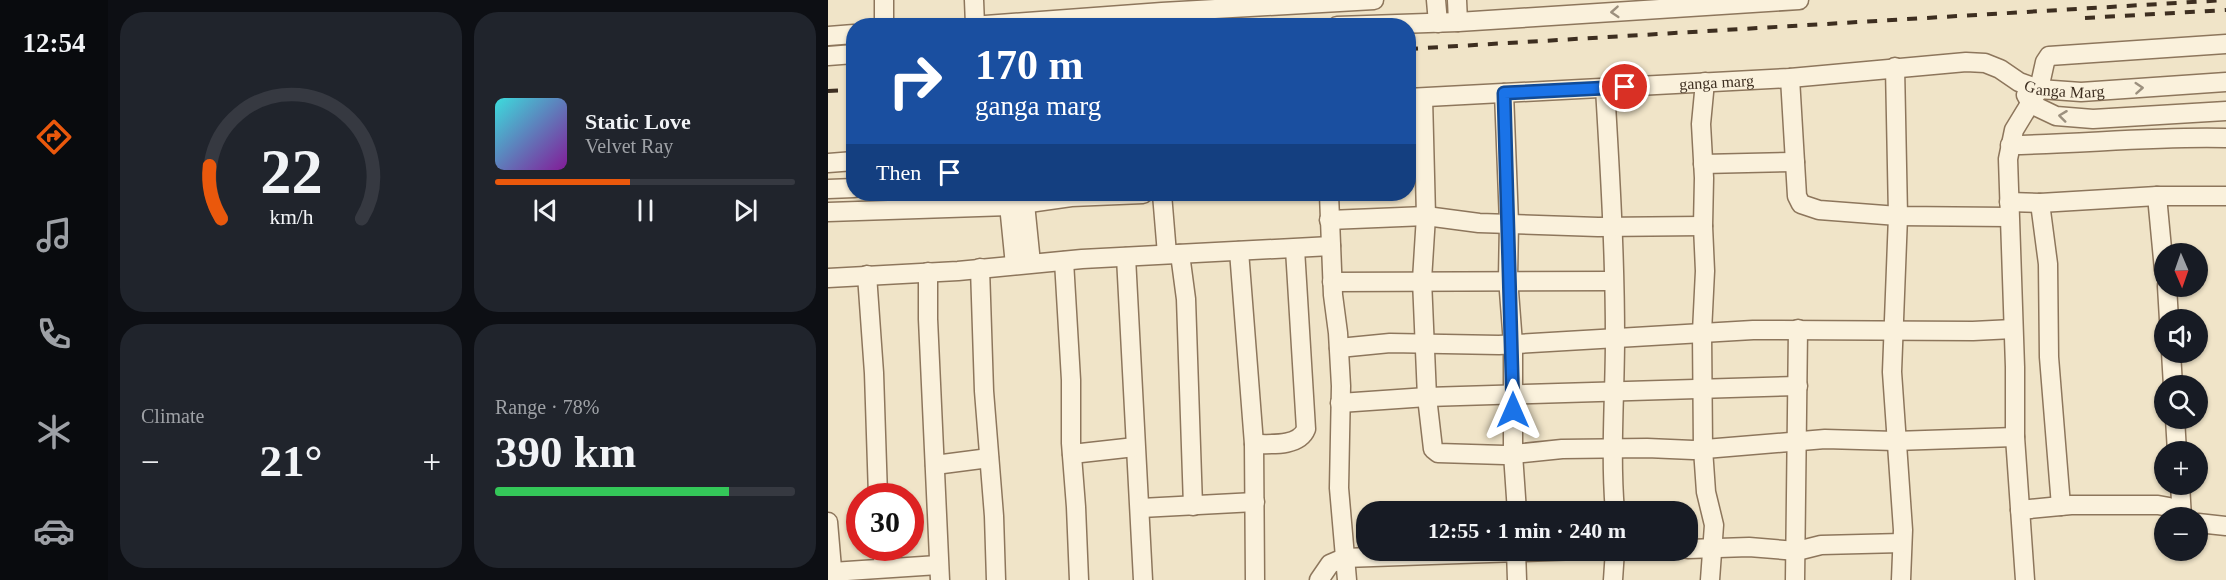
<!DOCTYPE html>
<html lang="en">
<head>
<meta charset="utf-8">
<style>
  :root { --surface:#171b24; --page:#20242c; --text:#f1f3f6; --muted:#9ea1a6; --line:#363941; --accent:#ea580c }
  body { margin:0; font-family:Georgia,serif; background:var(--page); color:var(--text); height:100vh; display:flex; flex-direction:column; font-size:22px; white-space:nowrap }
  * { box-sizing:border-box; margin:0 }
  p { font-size:20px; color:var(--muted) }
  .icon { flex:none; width:33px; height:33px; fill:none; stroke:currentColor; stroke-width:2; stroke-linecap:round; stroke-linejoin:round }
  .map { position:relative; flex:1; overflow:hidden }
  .sheet { display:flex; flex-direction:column; gap:12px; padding:12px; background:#0d0f14; width:720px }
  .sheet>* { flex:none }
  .banner { position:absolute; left:18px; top:18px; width:570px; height:183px; border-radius:24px; box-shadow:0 2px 4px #0004; background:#1a4fa0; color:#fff; overflow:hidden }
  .needle { width:39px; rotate:178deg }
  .controls { position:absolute; left:1326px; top:243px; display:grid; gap:12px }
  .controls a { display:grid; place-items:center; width:54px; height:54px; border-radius:50%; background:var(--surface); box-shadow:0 2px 4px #0004; font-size:30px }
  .speed { position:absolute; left:18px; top:483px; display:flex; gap:12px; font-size:30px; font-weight:700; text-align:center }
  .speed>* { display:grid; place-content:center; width:78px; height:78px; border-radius:50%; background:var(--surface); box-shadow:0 2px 4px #0004; line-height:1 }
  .speed .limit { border:9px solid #d22; background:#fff; color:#111 }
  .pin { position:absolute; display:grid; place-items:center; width:51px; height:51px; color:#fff; margin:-26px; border:3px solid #fff; border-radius:50%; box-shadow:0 2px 6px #0007 }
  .me { position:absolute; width:66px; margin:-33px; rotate:0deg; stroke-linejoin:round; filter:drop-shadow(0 0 4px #0008) }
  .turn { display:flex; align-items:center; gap:21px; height:126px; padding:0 30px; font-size:27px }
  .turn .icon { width:78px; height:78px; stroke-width:2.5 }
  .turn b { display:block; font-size:42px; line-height:51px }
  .then { display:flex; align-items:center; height:57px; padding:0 30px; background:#0003; gap:12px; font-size:22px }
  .big { font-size:45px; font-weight:600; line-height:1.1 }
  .sheet .widget { flex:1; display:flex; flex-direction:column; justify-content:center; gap:9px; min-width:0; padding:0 21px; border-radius:24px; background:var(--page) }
  .sheet .dial { align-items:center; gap:0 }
  .dial svg { height:156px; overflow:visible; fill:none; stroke:var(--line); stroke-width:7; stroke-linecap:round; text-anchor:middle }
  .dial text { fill:var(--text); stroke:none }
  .song { display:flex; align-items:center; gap:18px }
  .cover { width:72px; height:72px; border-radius:9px; background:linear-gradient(135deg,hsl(180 70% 55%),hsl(290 70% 35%)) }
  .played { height:6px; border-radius:3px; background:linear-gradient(90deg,var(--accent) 45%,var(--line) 45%) }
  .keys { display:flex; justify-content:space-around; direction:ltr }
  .heat { display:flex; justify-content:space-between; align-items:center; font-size:33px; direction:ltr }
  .charge { height:9px; border-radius:4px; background:linear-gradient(90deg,#34c759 78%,var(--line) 0) }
  .sheet .tiles { flex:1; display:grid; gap:12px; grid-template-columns:repeat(2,1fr) }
  .trip { position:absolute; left:528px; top:501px; width:342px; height:60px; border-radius:24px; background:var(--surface); box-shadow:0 2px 4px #0004; font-weight:600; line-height:60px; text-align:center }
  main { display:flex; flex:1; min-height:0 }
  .dock { display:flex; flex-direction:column; width:108px; justify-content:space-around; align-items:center; background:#090b0e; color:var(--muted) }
  .dock .icon { width:42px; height:42px }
  .dock .active { color:var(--accent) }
  .dock b { font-size:27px; color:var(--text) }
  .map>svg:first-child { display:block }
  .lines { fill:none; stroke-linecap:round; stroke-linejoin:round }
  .minor-casing { stroke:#8d765c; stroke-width:21 }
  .minor { stroke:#faf1dc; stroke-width:18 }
  .rail { stroke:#3d2e20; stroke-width:4; stroke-dasharray:10 10; stroke-linecap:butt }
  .oneway { stroke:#9c907e }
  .route-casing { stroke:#114b97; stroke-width:15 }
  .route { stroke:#1a73e8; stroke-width:10 }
  .labels { text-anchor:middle; stroke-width:6; stroke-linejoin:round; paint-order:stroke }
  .street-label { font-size:16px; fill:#3d2e20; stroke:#f7eed8 }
</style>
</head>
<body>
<main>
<nav class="dock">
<b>12:54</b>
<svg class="icon active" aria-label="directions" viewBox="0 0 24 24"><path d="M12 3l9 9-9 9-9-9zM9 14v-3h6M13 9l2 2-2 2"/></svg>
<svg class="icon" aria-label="music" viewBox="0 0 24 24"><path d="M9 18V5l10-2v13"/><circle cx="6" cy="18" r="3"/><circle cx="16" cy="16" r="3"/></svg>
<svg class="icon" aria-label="phone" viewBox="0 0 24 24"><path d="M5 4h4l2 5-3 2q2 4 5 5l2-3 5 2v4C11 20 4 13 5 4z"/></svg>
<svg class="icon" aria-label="climate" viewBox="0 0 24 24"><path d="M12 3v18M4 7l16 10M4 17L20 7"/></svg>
<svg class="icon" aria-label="car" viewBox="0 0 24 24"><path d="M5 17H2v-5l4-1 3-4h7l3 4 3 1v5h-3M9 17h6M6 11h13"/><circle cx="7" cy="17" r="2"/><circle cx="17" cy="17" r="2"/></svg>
</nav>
<section class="sheet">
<div class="tiles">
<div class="widget dial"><svg viewBox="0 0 100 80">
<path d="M14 69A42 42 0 1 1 86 69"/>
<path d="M14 69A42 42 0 0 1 8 42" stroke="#ea580c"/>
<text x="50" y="56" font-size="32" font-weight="700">22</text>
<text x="50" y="72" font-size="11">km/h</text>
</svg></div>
<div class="widget">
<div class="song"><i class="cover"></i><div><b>Static Love</b><p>Velvet Ray</p></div></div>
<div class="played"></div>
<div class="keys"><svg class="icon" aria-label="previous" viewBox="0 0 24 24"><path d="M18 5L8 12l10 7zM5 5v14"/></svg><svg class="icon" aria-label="pause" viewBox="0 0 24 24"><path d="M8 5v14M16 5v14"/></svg><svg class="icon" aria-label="next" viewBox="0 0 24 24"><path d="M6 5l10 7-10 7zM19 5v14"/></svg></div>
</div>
<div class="widget"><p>Climate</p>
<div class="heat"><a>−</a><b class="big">21°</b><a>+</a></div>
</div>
<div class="widget"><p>Range · 78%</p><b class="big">390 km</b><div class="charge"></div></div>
</div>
</section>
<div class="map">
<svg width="1398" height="580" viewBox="0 0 1398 580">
  <rect width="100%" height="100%" fill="#f0e4c8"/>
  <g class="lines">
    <!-- minor casing -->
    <g class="minor-casing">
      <g id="minor">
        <path d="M56 0V26"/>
        <path d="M146 0 147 25"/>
        <path d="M608 0 610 23"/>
        <path d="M629 0 630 22"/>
        <path d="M144 26 334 12 546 0"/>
        <path d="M509 26 630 22 971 0"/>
        <path d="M0 36 26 34"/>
        <path d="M0 56 26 54"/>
        <path d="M1067 67 1070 216 1064 372 1075 530 1073 580"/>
        <path d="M962 78 969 196 973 204 991 210 1070 216 1181 217"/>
        <path d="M877 82 873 124 876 178 875 226 877 271 874 332 875 449 878 492 886 525 882 580"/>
        <path d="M777 88C782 171 787 255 787 338 787 396 782 454 787 512"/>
        <path d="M676 93 681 223 680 278 685 344V454L689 512"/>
        <path d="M1198 95 1203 104 1228 116 1265 119 1398 111"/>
        <path id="s1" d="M580 98 962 78 1138 62 1157 63 1172 69 1191 82 1211 89 1253 92 1398 82"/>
        <path d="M595 98 598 216 594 280 599 397 605 449 610 453 676 455 734 449 819 448 865 450 997 439 1067 441 1187 437"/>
        <path d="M1182 145C1254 144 1326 136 1398 138"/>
        <path d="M0 163 26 161"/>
        <path d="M875 164 967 162"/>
        <path d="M0 189 26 188"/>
        <path d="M196 194 203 263"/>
        <path d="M334 194 339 254"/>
        <path d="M501 194 505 295 510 333 513 386 511 488 519 580"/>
        <path d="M180 195 187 265"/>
        <path d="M1329 196 1336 270"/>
        <path d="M1181 202 1212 203 1329 196H1398"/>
        <path d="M1212 203 1220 264 1221 357 1233 506"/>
        <path d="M0 212 181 206 243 197 315 194"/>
        <path d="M501 220 598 216 651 223 770 227 875 226"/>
        <path d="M411 251 426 444"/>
        <path d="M352 254 358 299 365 506"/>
        <path d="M298 257 315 580"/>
        <path d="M236 261 243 380V443L248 507 251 580"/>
        <path d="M152 268 156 391 166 516 168 580"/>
        <path d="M100 272V319L112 580"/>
        <path d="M39 275 46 373 50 496"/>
        <path d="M0 278 130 271 254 259 503 246"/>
        <path d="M504 282 785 281"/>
        <path d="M1339 286 1341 320"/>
        <path d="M511 348 562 343 671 345 925 330 1145 331 1185 329"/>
        <path d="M1343 352 1345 386"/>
        <path d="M512 403 599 397 970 386"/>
        <path d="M1347 418 1349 452"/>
        <path d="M244 454 307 447"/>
        <path d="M107 465 161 458"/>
        <path d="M1352 484 1354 518"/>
        <path d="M313 508 427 502"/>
        <path d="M1192 510 1243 505H1330L1341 507 1354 518"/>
        <path d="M0 522 5 580"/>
        <path d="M1370 523 1398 526"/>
        <path d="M54 548 56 567"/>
        <path d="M860 549 921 547 969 551 993 545 1074 543"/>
        <path d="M688 550 689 580"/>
        <path d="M4 572 110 565"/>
        <path d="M427 580 426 444C442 444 471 447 478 429L467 249"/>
        <path d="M491 580 502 564 516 558 751 550"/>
        <path d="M785 580 787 550"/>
        <path d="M967 580 970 329"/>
        <path d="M1197 580 1187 437V367L1180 159 1186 130 1211 89 1217 62 1221 56 1398 44"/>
      </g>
    </g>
    <!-- minor -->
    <use href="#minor" class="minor"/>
    <!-- rail -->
    <path class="rail" d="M1257 18 1398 10
      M580 49 1398 0
      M0 91 26 90"/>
  </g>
  <!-- one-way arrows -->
  <defs><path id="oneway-chevron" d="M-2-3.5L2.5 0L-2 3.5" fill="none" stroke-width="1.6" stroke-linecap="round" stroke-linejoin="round" transform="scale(1.5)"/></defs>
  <g class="oneway">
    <use href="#oneway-chevron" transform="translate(787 12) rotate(176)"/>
    <use href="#oneway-chevron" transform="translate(1311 88) rotate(-4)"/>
    <use href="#oneway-chevron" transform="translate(1235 116) rotate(-173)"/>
  </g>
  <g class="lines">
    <!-- route casing -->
    <g class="route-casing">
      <path id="route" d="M685 410 676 93 797 87"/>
    </g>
    <!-- route -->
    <use href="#route" class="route"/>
  </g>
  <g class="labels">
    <!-- street labels -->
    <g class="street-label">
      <text dy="6" stroke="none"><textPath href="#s1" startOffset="309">ganga marg</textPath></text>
      <text dy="6" stroke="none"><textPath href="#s1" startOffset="664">Ganga Marg</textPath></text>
    </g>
  </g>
</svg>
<div class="controls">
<a><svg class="needle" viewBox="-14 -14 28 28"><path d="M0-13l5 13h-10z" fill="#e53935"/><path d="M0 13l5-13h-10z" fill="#9ea1a6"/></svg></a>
<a><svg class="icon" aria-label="sound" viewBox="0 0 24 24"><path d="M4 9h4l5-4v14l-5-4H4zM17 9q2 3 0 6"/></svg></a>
<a><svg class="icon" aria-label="search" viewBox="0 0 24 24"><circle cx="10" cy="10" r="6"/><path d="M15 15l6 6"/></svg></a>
<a>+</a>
<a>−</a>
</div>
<div class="speed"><div class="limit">30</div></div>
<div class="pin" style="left:797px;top:87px;background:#d93025"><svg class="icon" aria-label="arrive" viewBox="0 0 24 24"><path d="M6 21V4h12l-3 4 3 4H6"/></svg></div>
<svg class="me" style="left:685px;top:410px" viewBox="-20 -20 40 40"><path d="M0-17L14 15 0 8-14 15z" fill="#1a73e8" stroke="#fff" stroke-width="4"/></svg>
<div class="trip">12:55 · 1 min · 240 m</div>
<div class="banner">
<div class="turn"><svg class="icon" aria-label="right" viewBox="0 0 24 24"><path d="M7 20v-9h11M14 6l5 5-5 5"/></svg><div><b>170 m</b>ganga marg</div></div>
<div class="then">Then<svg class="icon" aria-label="arrive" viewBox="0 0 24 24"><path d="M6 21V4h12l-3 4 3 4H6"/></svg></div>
</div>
</div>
</main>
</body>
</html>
